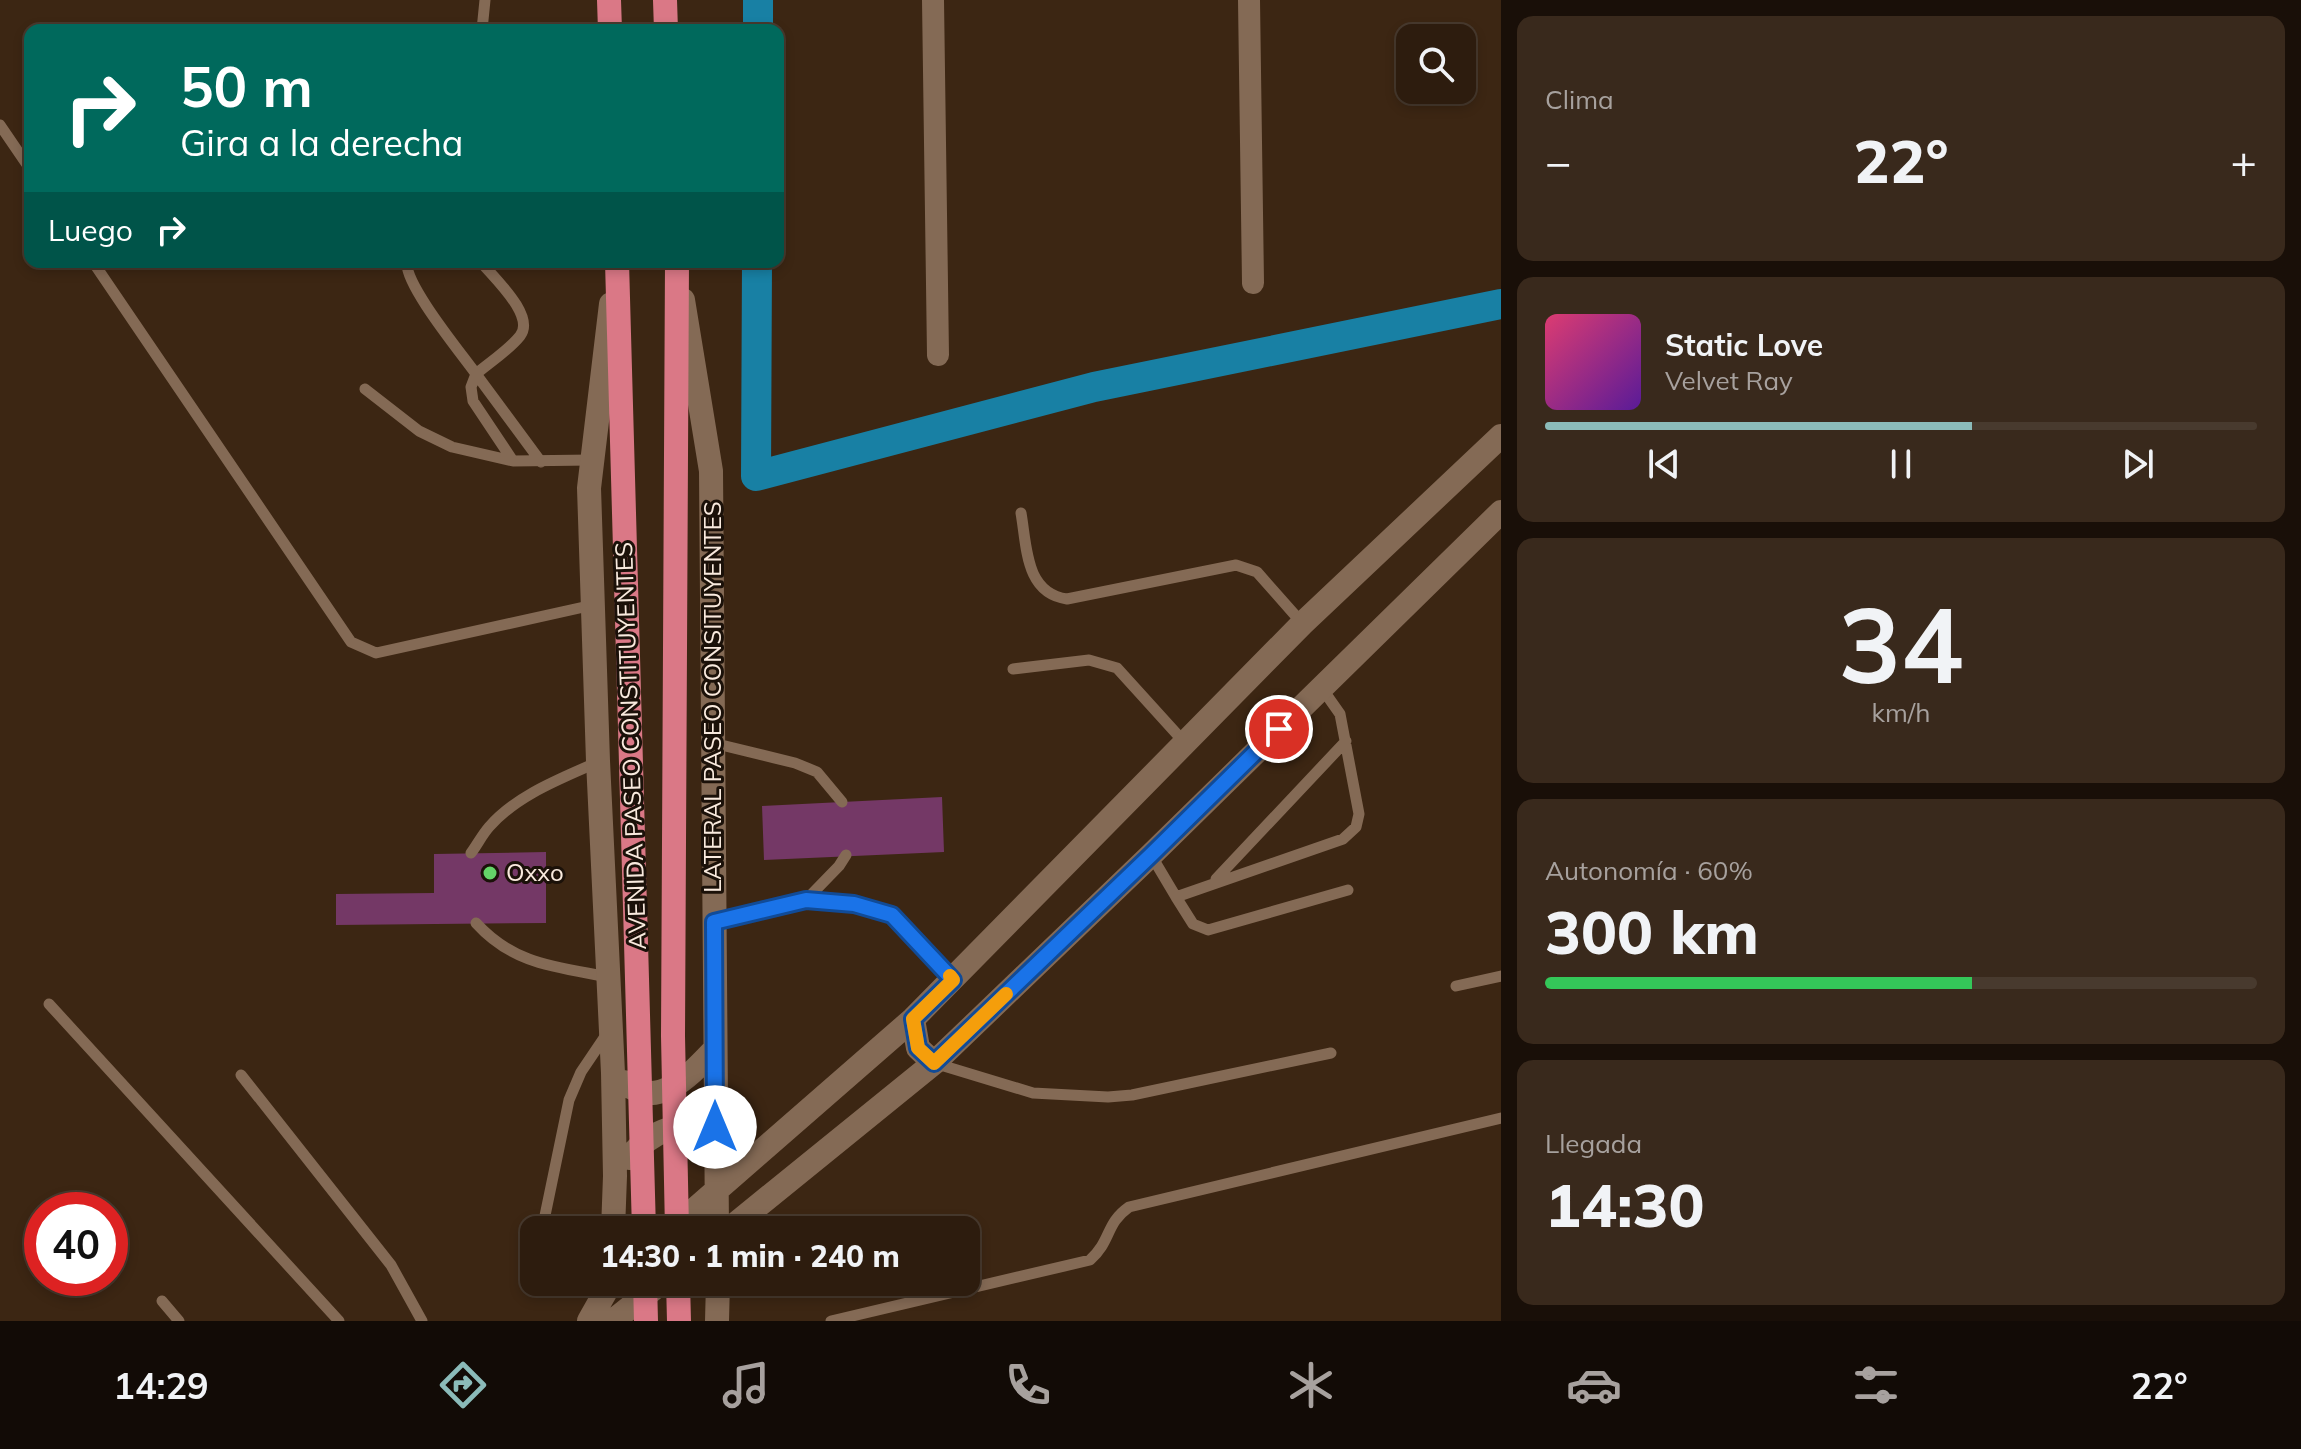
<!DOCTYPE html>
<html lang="es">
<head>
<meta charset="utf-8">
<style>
  :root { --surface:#2d1c0e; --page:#39291c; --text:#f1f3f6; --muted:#a7a19e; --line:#483a2e; --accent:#8bbbb9 }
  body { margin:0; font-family:Mulish,sans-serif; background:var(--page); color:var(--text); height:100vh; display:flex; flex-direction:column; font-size:30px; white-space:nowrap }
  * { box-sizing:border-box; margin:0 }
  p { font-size:26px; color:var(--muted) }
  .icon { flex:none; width:44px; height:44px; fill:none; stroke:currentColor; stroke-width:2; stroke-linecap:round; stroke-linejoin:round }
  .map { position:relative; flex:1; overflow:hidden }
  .sheet { display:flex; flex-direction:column; gap:16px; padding:16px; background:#190f08; width:800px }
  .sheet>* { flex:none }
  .banner { position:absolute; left:24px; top:24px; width:760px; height:244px; border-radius:16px; box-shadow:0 4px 12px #0003,0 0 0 2px var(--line); background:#00695c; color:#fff; overflow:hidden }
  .tools { position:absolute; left:1396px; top:24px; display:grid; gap:16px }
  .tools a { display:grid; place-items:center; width:80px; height:80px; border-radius:16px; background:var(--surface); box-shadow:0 4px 12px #0003,0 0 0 2px var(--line); font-size:40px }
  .speed { position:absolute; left:24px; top:1192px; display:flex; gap:16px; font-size:40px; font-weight:700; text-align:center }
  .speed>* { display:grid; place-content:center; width:104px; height:104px; border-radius:50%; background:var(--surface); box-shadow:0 4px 12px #0003,0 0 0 2px var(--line); line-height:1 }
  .speed .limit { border:12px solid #d22; background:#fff; color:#111 }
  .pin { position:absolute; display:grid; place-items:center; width:68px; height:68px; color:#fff; margin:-34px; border:4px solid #fff; border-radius:50%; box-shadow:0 2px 8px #0007 }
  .me { position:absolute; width:88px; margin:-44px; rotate:0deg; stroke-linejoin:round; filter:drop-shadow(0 0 6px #0008) }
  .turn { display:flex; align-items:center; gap:28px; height:168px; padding:0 24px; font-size:36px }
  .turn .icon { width:104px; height:104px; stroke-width:2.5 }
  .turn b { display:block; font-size:56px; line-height:68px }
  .then { display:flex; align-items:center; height:76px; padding:0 24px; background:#0003; gap:16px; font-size:30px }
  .big { font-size:60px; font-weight:800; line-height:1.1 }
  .sheet .tile { flex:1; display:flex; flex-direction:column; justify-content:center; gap:12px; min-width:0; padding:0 28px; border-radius:16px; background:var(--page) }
  .sheet .dial { align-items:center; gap:0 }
  .dial b { font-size:104px; line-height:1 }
  .song { display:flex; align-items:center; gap:24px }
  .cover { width:96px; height:96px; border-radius:12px; background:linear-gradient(135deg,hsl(340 70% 55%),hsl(270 70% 35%)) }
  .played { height:8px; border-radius:4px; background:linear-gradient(90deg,var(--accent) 60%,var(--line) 60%) }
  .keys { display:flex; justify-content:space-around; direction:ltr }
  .heat { display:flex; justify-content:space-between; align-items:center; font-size:44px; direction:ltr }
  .charge { height:12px; border-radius:6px; background:linear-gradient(90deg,#34c759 60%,var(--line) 0) }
  .trip { position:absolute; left:520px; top:1216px; width:460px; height:80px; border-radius:16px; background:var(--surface); box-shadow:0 4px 12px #0003,0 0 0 2px var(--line); font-weight:800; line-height:80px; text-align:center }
  .dock { display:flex; height:128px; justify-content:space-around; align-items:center; background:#120b06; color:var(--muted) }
  .dock .icon { width:56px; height:56px }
  .dock .current { color:var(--accent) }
  .dock b { font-size:36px; color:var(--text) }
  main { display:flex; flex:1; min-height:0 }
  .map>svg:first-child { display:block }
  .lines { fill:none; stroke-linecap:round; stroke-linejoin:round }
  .canal { stroke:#1880a4; stroke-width:30 }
  .building { fill:#743866 }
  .service { stroke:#846a55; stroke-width:11 }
  .minor { stroke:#846a55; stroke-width:22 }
  .tertiary { stroke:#846a55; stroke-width:24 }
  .trunk { stroke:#da7886; stroke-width:24 }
  .route-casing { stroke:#114b97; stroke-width:20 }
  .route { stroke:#1a73e8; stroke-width:14 }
  .slow { stroke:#f59e0b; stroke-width:14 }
  .poi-dot { fill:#64d468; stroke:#1b1109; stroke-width:3 }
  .labels { text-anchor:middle; stroke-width:6; stroke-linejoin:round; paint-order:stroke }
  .street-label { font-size:24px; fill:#f9eade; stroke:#1b1109 }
  .poi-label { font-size:24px; fill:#f9eade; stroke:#1b1109; text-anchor:start }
</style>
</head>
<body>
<main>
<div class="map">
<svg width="1501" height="1321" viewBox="0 0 1501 1321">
  <rect width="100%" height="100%" fill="#3c2613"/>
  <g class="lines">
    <!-- canal -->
    <path class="canal" d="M758 30V0
      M757 262 756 476 1094 387 1501 304"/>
  </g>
  <!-- building -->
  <path class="building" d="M942 797 944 852 764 860 762 806Z
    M546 852V923L336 925V894L434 893V854Z"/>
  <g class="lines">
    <!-- service -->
    <path class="service" d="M482 30 485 0
      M0 125 30 169
      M93 262 351 642 376 653 593 605
      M407 262C404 284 461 353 476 374L471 387 473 401 513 461 592 460
      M481 262C494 278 536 316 520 336 509 350 490 362 476 374L541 462
      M365 389 419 431 452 447 513 461
      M1021 513C1027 547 1025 593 1067 599L1236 565 1257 572 1302 623
      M1013 669 1089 660 1117 668 1185 743
      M713 743 795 763 817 772 842 802
      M471 853C477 845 482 835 489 827 517 795 560 779 598 762
      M1151 855 1176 897 1343 839 1356 827 1359 814 1340 714 1321 687
      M1216 879 1346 741
      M1176 897 1193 924 1208 930 1348 890
      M806 900 839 866 846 855
      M715 922 806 900 854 904 892 915 953 980
      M476 923C514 965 557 967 609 977
      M1456 986 1501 976
      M49 1004 339 1321
      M934 1063 1033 1093 1108 1097 1132 1095 1331 1053
      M241 1075 391 1265 422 1321
      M542 1230 569 1100 581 1072 608 1032
      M162 1301 179 1321
      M831 1321 1090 1260C1112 1240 1105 1224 1129 1207L1501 1118"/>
    <!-- minor -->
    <path class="minor" d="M933 0 938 355
      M1249 0 1253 283"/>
    <!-- tertiary -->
    <path class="tertiary" d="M683 300 711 471 717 1230
      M611 304 589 488 598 761 613 1073 615 1176 613 1230
      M913 1019 918 1048 934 1063
      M624 1082C658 1112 691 1074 715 1049
      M629 1158C653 1128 679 1123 715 1127
      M671 1230 913 1019 1302 624 1501 436
      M728 1230 934 1063 1151 855 1501 512
      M589 1321 611 1282
      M613 1321 662 1282
      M717 1321 718 1282"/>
    <!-- trunk -->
    <path class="trunk" d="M609 0 610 30
      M665 0 666 30
      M617 262 644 1230
      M677 262 673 1036 677 1230
      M645 1282 646 1321
      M678 1282 679 1321"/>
  </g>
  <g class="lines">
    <!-- route casing -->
    <g class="route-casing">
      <path id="route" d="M715 1127 714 922 806 900 854 904 892 915 953 980 913 1019 918 1048 934 1063 1151 855 1279 729"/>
    </g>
    <!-- route -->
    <use href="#route" class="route"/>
    <!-- slow -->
    <path class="slow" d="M950 976 953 980 913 1019 918 1048 934 1063 1006 994"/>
  </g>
  <!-- markers -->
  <circle class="poi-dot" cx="490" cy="873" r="8"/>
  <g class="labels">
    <!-- street labels -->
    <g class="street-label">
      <text transform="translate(713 697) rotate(-90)" y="8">LATERAL PASEO CONSITUYENTES</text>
      <text transform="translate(631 746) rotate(-92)" y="8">AVENIDA PASEO CONSTITUYENTES</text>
    </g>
    <!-- poi labels -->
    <g class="poi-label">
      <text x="506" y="881">Oxxo</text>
    </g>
  </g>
</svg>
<div class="tools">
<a><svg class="icon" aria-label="search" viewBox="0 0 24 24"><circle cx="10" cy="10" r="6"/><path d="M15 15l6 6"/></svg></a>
</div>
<div class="speed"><div class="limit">40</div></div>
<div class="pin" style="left:1279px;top:729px;background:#d93025"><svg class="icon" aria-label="arrive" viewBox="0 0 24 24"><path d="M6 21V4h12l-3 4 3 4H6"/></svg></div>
<svg class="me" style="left:715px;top:1127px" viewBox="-20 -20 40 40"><circle r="19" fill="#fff"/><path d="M0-13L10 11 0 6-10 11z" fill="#1a73e8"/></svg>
<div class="trip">14:30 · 1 min · 240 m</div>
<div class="banner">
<div class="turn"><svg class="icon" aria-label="right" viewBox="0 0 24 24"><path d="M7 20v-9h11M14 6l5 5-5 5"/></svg><div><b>50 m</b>Gira a la derecha</div></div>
<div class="then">Luego<svg class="icon" aria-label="right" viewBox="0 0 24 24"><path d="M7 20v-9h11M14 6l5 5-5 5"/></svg></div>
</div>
</div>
<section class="sheet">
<div class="tile"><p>Clima</p>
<div class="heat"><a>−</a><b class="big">22°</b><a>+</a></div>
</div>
<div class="tile">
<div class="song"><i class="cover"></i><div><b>Static Love</b><p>Velvet Ray</p></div></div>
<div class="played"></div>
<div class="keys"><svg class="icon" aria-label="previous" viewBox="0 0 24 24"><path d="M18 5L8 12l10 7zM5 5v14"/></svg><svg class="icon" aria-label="pause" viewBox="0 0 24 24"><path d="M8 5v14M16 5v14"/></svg><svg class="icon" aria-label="next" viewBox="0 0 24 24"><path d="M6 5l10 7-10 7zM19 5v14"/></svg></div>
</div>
<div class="tile dial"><b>34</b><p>km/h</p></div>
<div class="tile"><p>Autonomía · 60%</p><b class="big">300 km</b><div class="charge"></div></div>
<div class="tile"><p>Llegada</p><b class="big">14:30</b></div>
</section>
</main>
<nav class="dock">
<b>14:29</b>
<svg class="icon current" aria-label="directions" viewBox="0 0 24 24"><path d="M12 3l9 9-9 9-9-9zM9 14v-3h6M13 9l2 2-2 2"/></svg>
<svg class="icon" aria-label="music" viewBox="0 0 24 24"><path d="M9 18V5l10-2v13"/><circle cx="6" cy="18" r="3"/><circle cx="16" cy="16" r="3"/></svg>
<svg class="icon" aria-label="phone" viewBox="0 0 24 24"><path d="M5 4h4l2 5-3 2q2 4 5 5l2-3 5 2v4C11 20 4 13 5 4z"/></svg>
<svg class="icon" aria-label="climate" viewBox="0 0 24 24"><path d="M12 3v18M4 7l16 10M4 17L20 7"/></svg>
<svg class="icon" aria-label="car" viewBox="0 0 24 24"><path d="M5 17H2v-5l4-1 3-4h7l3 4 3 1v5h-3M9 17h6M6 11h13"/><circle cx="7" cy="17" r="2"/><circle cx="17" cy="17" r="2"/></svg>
<svg class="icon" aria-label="filters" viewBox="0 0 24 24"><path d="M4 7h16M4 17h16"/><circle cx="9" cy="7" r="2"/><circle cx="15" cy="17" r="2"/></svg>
<b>22°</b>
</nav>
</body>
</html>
